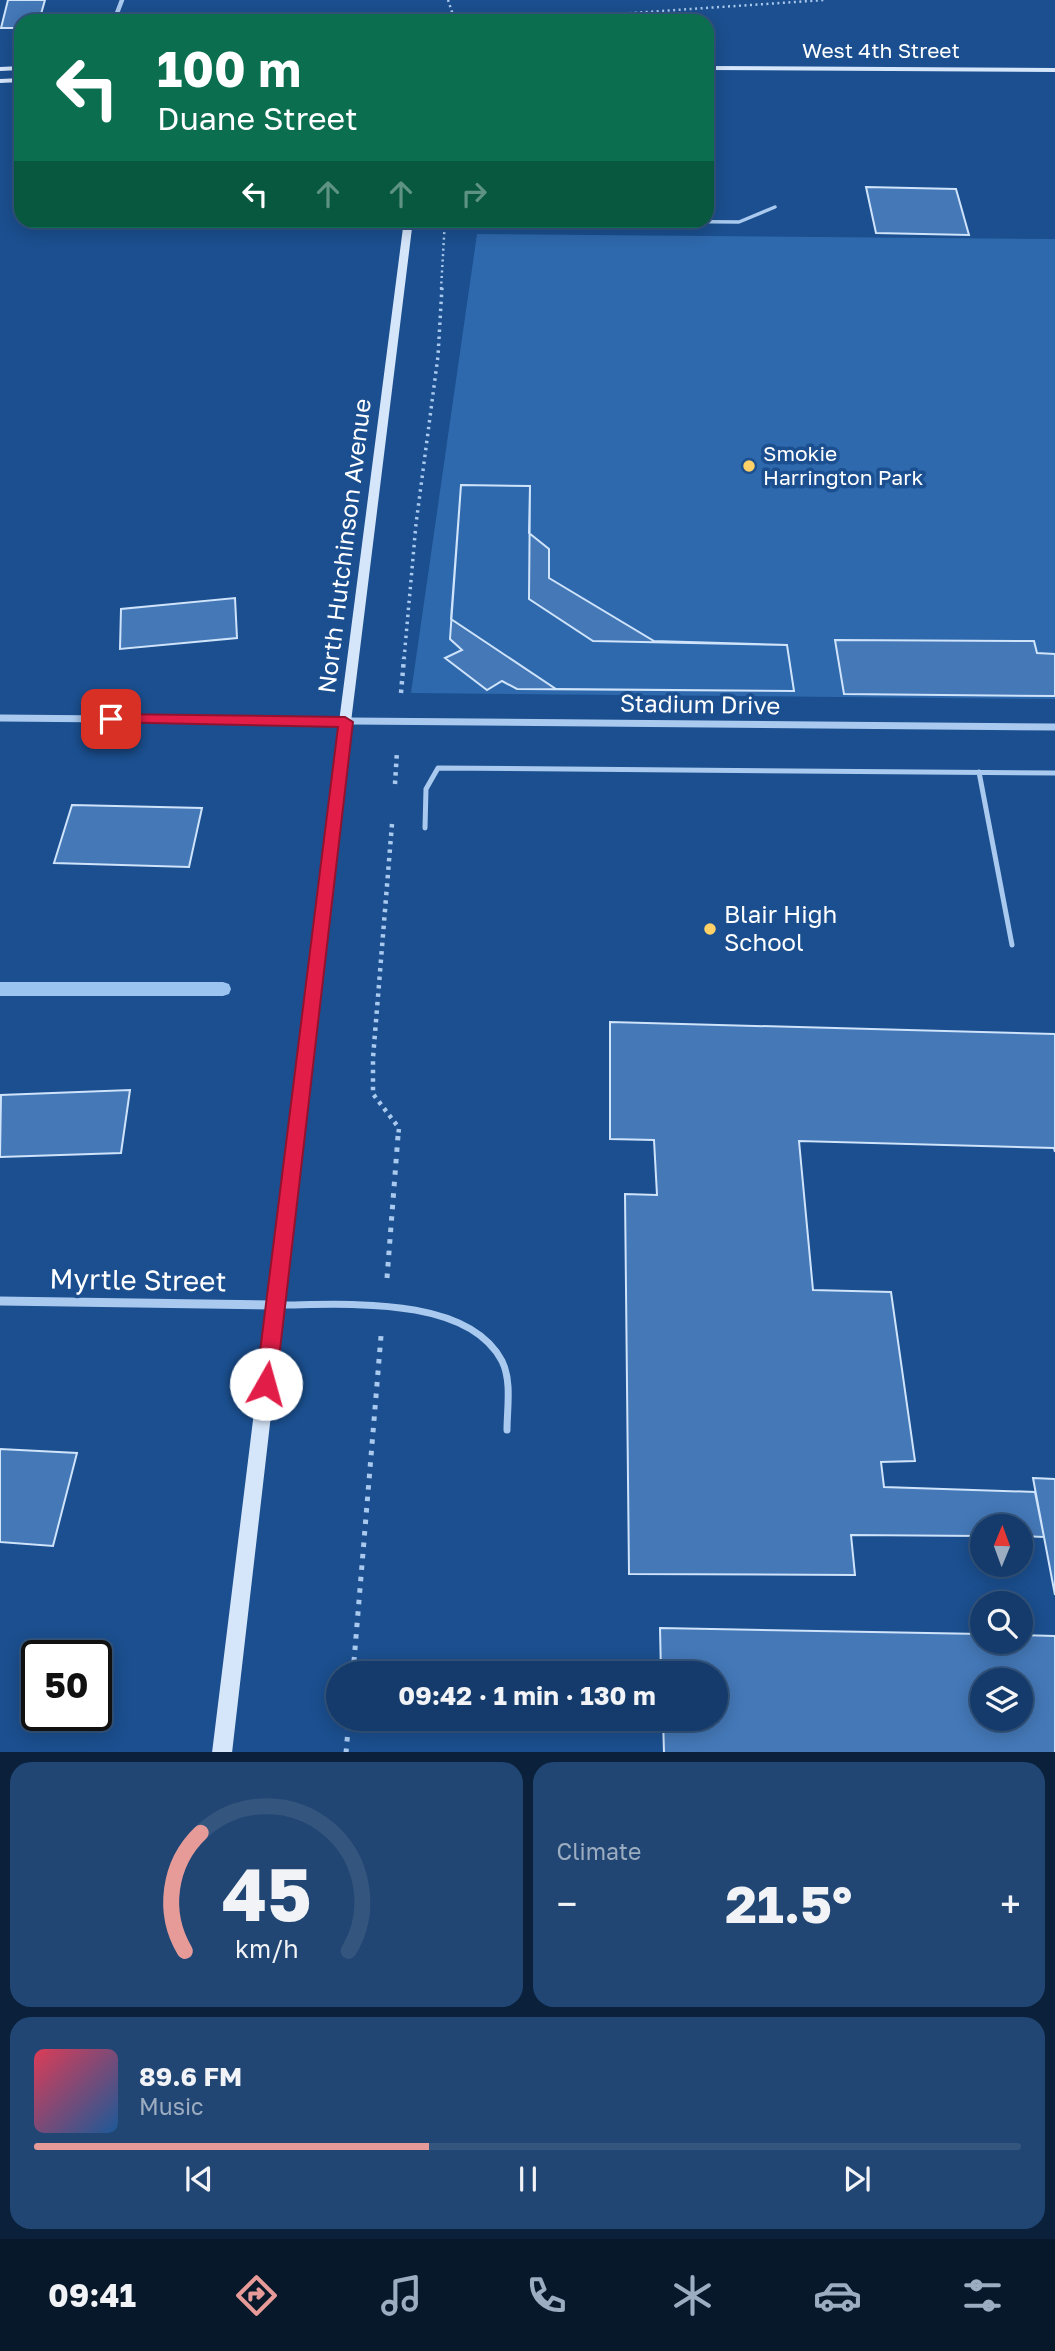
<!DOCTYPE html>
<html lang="en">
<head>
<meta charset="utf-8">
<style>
  :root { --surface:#143b6b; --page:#214673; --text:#f1f3f6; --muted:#9dadc1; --line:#33557e; --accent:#e69b98 }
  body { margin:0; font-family:"Golos Text",sans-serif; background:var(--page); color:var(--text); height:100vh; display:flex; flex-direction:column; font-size:26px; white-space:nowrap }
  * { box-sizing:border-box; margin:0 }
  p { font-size:23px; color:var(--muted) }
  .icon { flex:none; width:38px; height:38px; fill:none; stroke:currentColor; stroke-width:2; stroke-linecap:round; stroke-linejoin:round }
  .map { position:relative; height:1752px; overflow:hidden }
  .panel { display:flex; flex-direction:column; gap:10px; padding:10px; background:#0b203b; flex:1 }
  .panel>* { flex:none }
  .guide { position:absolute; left:14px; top:14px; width:700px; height:214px; border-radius:21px; box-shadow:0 4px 18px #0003,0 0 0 2px var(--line); background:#0b6e4f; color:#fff; overflow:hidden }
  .needle { width:46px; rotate:1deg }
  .controls { position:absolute; left:970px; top:1514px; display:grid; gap:14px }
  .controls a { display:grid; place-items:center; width:63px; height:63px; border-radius:50%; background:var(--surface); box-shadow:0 4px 18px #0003,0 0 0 2px var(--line); font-size:35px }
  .speed { position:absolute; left:21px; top:1640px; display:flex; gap:14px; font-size:35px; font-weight:700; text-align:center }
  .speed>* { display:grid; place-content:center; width:91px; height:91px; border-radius:50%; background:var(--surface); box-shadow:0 4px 18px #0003,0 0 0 2px var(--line); line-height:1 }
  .speed .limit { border:4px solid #111; border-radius:10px; background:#fff; color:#111 }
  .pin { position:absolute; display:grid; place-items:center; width:60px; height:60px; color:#fff; margin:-30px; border-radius:14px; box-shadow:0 4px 10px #0006 }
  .me { position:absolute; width:77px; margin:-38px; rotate:7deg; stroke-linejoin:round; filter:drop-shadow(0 0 5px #0008) }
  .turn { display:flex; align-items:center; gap:24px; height:147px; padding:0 28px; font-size:32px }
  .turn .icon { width:91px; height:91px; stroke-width:2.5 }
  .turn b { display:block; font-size:49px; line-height:60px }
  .lanes { display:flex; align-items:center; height:66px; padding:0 28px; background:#0003; justify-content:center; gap:35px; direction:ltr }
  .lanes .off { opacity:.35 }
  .big { font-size:52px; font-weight:700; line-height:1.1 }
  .panel .card { flex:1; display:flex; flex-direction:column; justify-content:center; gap:10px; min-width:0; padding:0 24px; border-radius:21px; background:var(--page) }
  .panel .dial { align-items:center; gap:0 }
  .dial svg { height:182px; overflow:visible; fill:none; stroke:var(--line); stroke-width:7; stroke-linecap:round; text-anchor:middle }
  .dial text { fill:var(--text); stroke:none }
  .song { display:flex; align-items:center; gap:21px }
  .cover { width:84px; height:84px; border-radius:10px; background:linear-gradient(135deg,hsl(350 70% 55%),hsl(210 70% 35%)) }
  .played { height:7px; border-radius:4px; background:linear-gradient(90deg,var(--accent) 40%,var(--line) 40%) }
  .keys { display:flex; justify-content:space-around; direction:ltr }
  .heat { display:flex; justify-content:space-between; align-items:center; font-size:38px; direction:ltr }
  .panel .tiles { flex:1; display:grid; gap:10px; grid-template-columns:1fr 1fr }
  .card:last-child { grid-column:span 2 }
  .trip { position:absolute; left:326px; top:1661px; width:402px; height:70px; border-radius:35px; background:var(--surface); box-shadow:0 4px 18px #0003,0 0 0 2px var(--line); font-weight:700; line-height:70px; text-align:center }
  .tabs { display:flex; height:112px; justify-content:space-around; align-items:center; background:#08182b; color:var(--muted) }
  .tabs .icon { width:49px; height:49px }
  .tabs .active { color:var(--accent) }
  .tabs b { font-size:32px; color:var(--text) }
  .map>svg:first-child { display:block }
  .green { fill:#2e69ad }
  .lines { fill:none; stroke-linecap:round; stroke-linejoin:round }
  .stream { fill:#9cc4f0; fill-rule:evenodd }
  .building { fill:#4478b7; stroke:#cfe3fa; stroke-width:2; fill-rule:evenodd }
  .path-far3 { stroke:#a9c9ee; stroke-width:2.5; stroke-dasharray:2 3.5; stroke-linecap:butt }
  .path-far2 { stroke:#a9c9ee; stroke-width:3.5; stroke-dasharray:2.5 4.5; stroke-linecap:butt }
  .path-far1 { stroke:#a9c9ee; stroke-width:4.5; stroke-dasharray:3.5 5; stroke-linecap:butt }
  .path { stroke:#a9c9ee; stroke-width:5; stroke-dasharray:4.5 7; stroke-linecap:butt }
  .service-far2 { stroke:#a9c9ee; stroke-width:3.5 }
  .service-far1 { stroke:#a9c9ee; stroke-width:5 }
  .service { stroke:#a9c9ee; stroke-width:7 }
  .minor-far2 { stroke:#a9c9ee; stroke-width:4.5 }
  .minor-far1 { stroke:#a9c9ee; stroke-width:7 }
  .minor { stroke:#a9c9ee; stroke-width:9 }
  .secondary { fill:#d6e6fa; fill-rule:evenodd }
  .route { fill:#e11d48; stroke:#92132f; stroke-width:2 }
  .poi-dot { fill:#ffd166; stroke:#1b4f8f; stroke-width:2.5 }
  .labels { text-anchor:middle; stroke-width:7; stroke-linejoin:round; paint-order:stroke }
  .far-street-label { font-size:21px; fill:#fff; stroke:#1b4f8f }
  .far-poi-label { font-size:21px; fill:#fff; stroke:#1b4f8f; text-anchor:start }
  .street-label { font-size:24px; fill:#fff; stroke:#1b4f8f }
  .poi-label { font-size:24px; fill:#fff; stroke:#1b4f8f; text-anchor:start }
  .near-street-label { font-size:28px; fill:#fff; stroke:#1b4f8f }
</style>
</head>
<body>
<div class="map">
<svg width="1055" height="1753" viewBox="0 0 1055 1753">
  <rect width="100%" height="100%" fill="#1b4f8f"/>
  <!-- green -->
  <path class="green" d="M477 234 1055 239V699L411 693Z"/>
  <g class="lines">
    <!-- stream -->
    <path class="stream" d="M0 982H223L229 984 231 989 229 994 223 996H0Z"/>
  </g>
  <!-- building -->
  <path class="building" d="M8 0H45L39 21H21V28H1Z
    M866 187 956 189 969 235 876 233Z
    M461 485 530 486 529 533 549 549V578L654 641 787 645 794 691 517 689 502 681 487 690 445 658 462 650 450 639Z
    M461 485 530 486 529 599 593 641 787 645 794 691 556 689 451 619Z
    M235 598 237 638 120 649 121 609Z
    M835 640 1034 641 1037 653 1055 654V696L844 694Z
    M72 805 202 808 189 867 54 863Z
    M610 1022 1055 1034V1152L1054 1148 799 1141 813 1290 891 1292 915 1461 881 1462 884 1487 1035 1492 1044 1537 1020 1536V1526H982V1536L851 1535 855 1575 629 1574 625 1194 657 1195 654 1140 610 1139Z
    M130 1090 121 1153 0 1157 1 1095Z
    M0 1449 77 1453 53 1546 0 1542Z
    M1033 1478 1055 1479V1595L1044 1537Z
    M660 1628 982 1634V1642H1020V1635L1055 1636V1753H664L663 1718H716V1673H661ZM982 1680H1020V1718H982Z"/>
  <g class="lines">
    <!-- path-far3 -->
    <path class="path-far3" d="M448 0 455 21
      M514 21 824 0
      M441 289 445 220"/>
    <!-- path-far2 -->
    <path class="path-far2" d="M404 659 416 524 438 356 442 287"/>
    <!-- path-far1 -->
    <path class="path-far1" d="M401 693 404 658
      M395 784 397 751
      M392 824 373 1058V1094L399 1128 398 1137"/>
    <!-- path -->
    <path class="path" d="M387 1278 398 1136
      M353 1673 381 1336
      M346 1753 349 1718"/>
    <!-- service-far2 -->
    <path class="service-far2" d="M504 220 739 222 775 207"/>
    <!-- service-far1 -->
    <path class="service-far1" d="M979 772 1012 945
      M425 828 426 789 438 768 1055 773"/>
    <!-- service -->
    <path class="service" d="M278 1305C341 1305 467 1294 502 1361 512 1381 507 1409 507 1430"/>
    <!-- minor-far2 -->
    <path class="minor-far2" d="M114 21 122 0"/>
    <!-- minor-far1 -->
    <path class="minor-far1" d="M0 718 1055 727"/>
    <!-- minor -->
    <path class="minor" d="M0 1301 274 1305"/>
    <!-- secondary -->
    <path class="secondary" d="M21 66V70L0 71V67Z
      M707 66 1055 68V72L707 70Z
      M21 78V82L0 83V79Z
      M404 220H413L351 722 232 1753H212L339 722Z"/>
  </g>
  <!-- route -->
  <path class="route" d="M111 714 345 717 353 722 276 1384 273 1391 266 1394 258 1391 256 1384 338 727 106 722 104 719 106 715Z"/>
  <!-- markers -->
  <g class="poi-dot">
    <circle cx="749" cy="466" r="7"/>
    <circle cx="710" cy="929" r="7"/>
  </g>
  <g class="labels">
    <!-- far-street labels -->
    <g class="far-street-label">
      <text x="881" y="58">West 4th Street</text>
    </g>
    <!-- far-poi labels -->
    <g class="far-poi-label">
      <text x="763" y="461">Smokie<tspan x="763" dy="24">Harrington Park</tspan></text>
    </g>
    <!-- street labels -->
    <g class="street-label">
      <text transform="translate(345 546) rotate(-83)" y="8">North Hutchinson Avenue</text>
      <text transform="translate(700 705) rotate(1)" y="8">Stadium Drive</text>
    </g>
    <!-- poi labels -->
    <g class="poi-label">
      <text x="724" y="923">Blair High<tspan x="724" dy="28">School</tspan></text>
    </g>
    <!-- near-street labels -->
    <g class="near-street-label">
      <text transform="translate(138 1280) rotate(1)" y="10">Myrtle Street</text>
    </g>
  </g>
</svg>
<div class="controls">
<a><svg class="needle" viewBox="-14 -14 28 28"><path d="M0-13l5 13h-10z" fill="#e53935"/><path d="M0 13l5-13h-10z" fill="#9dadc1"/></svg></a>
<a><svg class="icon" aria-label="search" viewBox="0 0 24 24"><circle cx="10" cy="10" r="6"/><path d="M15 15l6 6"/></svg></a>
<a><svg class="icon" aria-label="layers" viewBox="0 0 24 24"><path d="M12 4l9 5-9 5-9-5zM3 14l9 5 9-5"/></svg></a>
</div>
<div class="speed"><div class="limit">50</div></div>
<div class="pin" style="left:111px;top:719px;background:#d93025"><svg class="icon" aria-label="arrive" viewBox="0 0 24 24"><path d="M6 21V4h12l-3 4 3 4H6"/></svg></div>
<svg class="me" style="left:266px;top:1384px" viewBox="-20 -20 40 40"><circle r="19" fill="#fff"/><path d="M0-13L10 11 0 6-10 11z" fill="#e11d48"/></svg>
<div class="trip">09:42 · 1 min · 130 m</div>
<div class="guide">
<div class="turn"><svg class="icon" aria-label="left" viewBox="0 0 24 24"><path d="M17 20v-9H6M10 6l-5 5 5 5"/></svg><div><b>100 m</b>Duane Street</div></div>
<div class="lanes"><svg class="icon" aria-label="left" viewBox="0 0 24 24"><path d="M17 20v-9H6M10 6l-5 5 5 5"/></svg><svg class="icon off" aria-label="ahead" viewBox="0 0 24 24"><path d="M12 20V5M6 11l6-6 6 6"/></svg><svg class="icon off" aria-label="ahead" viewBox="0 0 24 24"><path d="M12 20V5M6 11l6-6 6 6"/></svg><svg class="icon off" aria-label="right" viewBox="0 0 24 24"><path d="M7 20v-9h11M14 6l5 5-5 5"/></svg></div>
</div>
</div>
<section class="panel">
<div class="tiles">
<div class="card dial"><svg viewBox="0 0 100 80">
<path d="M14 69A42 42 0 1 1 86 69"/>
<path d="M14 69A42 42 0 0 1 21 17" stroke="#e69b98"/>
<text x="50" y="56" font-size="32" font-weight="700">45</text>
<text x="50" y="72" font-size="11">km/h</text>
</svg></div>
<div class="card"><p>Climate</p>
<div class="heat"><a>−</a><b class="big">21.5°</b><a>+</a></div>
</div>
<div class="card">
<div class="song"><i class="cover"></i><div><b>89.6 FM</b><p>Music</p></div></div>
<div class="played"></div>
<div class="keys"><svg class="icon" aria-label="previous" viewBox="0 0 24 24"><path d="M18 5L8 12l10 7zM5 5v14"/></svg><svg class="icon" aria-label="pause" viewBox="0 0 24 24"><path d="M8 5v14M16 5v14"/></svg><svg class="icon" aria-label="next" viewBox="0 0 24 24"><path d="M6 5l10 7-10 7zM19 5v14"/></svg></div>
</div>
</div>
</section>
<nav class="tabs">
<b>09:41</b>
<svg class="icon active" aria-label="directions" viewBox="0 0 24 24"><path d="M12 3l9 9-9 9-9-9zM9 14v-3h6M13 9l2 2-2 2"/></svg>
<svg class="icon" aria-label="music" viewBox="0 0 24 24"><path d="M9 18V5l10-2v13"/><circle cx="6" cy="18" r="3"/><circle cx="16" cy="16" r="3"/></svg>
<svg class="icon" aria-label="phone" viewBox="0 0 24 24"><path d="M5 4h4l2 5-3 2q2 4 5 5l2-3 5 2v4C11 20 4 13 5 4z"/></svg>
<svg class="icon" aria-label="climate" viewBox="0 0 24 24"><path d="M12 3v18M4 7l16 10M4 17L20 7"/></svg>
<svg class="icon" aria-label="car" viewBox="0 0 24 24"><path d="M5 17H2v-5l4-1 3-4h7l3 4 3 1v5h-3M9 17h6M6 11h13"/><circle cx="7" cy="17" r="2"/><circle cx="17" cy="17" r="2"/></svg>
<svg class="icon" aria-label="filters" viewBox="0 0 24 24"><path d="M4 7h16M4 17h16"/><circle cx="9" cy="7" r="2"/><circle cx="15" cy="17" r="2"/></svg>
</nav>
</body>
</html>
